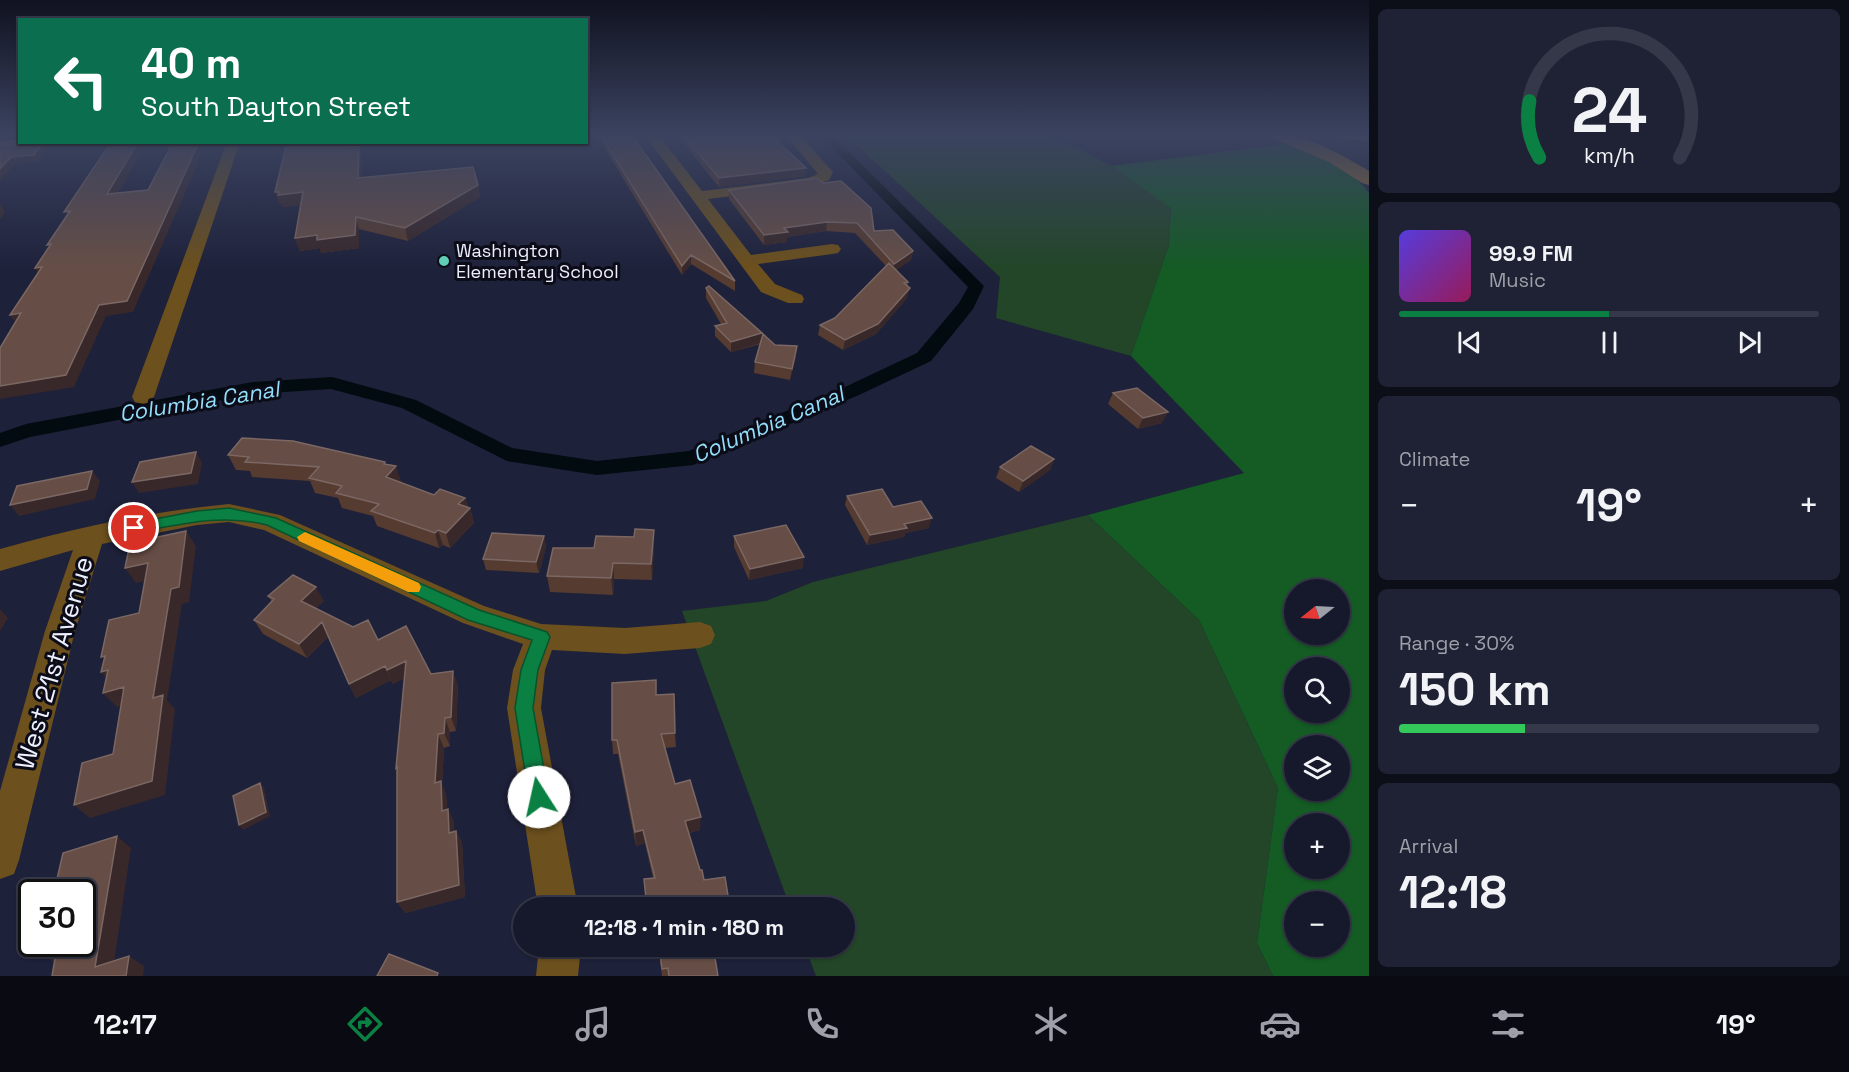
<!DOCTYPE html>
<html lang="en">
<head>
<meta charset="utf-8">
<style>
  :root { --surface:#16192c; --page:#1f2234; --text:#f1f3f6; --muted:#9ea0a9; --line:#353848; --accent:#0b8043 }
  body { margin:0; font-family:"Space Grotesk",sans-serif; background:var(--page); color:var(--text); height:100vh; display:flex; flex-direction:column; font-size:22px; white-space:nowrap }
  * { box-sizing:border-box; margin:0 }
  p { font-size:20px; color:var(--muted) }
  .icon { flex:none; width:33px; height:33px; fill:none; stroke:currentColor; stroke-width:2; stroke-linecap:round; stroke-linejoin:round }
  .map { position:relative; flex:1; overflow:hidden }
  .details { display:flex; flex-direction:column; gap:9px; padding:9px; background:#0c0e18; width:480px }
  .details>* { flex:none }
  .guide { position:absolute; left:18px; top:18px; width:570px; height:126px; border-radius:0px; box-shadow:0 2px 4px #0004,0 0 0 2px var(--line); background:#0b6e4f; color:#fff; overflow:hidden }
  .needle { width:39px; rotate:252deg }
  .tools { position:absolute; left:1284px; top:579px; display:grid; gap:12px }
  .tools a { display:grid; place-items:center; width:66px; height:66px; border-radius:50%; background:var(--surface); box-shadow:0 2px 4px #0004,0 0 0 2px var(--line); font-size:30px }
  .speed { position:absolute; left:18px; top:879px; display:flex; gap:12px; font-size:30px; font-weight:700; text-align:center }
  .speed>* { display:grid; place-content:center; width:78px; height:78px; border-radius:50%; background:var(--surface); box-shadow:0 2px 4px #0004,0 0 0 2px var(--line); line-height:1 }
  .speed .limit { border:3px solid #111; border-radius:9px; background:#fff; color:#111 }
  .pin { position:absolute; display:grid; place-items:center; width:51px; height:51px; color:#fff; margin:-26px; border:3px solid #fff; border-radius:50%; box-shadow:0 2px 6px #0007 }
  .me { position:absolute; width:66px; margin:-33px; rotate:350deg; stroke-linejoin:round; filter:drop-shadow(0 0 4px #0008) }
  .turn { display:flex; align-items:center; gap:21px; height:126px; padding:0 24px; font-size:27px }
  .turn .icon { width:78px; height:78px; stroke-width:2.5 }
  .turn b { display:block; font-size:42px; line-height:51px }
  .big { font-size:45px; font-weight:700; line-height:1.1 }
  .details .widget { flex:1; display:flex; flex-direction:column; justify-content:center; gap:9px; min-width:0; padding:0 21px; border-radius:9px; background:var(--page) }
  .details .dial { align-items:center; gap:0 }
  .dial svg { height:156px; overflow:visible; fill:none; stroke:var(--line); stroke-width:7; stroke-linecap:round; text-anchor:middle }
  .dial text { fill:var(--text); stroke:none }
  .song { display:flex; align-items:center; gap:18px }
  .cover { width:72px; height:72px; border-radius:9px; background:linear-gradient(135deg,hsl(250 70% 55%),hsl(330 70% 35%)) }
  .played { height:6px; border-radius:3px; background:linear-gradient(90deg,var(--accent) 50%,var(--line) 50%) }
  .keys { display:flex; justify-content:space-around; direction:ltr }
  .heat { display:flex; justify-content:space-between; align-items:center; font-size:33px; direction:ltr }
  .charge { height:9px; border-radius:4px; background:linear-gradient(90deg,#34c759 30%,var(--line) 0) }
  .trip { position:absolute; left:513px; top:897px; width:342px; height:60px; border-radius:30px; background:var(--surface); box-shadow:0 2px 4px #0004,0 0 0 2px var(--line); font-weight:700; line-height:60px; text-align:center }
  .tabs { display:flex; height:96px; justify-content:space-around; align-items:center; background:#090a12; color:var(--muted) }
  .tabs .icon { width:42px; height:42px }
  .tabs .on { color:var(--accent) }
  .tabs b { font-size:27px; color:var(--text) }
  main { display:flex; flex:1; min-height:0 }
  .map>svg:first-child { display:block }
  .green { fill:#224627 }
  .forest { fill:#145b24; fill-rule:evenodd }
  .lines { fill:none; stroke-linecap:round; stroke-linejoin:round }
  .canal { fill:#020b10; fill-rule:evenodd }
  .street { fill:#6c501d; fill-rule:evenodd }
  .secondary { fill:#8e6a2a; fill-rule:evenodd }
  .wall { fill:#553b30 }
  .shaded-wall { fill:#38282a }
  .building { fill:#664e46; stroke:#7b6763; stroke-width:1.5 }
  .route { fill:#0b8043; stroke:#07532c; stroke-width:1.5 }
  .slow { fill:#f59e0b }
  .poi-dot { fill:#5eceb7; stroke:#0b0c17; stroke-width:2 }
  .labels { text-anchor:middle; stroke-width:6; stroke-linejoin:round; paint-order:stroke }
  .far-poi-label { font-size:18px; fill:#edeffe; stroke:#0b0c17; text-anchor:start }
  .water-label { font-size:22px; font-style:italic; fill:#93defa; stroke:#0b0c17 }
  .near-street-label { font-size:26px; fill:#edeffe; stroke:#0b0c17 }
</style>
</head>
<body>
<main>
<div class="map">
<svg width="1369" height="976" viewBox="0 0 1369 976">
  <rect width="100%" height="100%" fill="#1e213a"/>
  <!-- green -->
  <path class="green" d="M845 134H1051L1111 166 1171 207 1169 245 1131 356 996 318 1000 277Z
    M1088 515 1199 620 1278 788 1257 943 1273 976H816L805 947 844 946V908L790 907 682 611 766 601 813 582Z"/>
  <!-- forest -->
  <path class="forest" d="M1293 143C1321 156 1350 168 1369 193V976H1273L1257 943 1278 788 1199 620 1088 515 1244 473 1131 356 1169 245 1171 208 1111 166ZM1294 590H1340V634H1294ZM1294 668H1340V712H1294ZM1294 746H1340V790H1294ZM1294 824H1340V868H1294ZM1294 902H1340V946H1294Z"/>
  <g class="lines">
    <!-- canal -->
    <path class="canal" d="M819 134H831L984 286 973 309 931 361 859 395 693 465 597 475 507 461 402 408 331 389 253 394 30 437 0 447V433L26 424 253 382 332 377 416 400 512 448 597 461 689 451 845 387 917 353 959 303 968 287Z"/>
    <!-- street -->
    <path class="street" d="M644 134H658L702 191 808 178 818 174 785 134H799L833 172 829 180 811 186 708 199 751 255 832 244 838 245 841 249 838 253 832 254 758 264 775 284 802 295 804 299 802 303H788L761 292Z
      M227 142H240L154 397 151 402 143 404 135 402 132 397Z
      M229 504 280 515 484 606 541 624 625 628 700 622 711 626 715 635 711 644 700 648 625 654 552 650 545 670 541 708 578 908H538L507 708 513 670 523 644 463 623 264 530 229 522 197 525 102 544 75 631 19 860 14 874 0 879V791L45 631 73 550 0 571V549C75 528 152 511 229 504Z
      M539 946H581L578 976H536Z"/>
    <!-- secondary -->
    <path class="secondary" d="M1271 134C1307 134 1339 153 1369 171V185L1362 183 1329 162 1273 138Z
      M1339 134H1369V142L1341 138Z
      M20 139V142H44L36 147 0 151V141Z"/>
  </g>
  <!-- wall -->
  <path class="wall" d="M596 134H631L735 281V291L691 264 682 275Z
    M676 134H772L805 176 719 187Z
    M351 142 352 147 359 146 362 158 361 178 478 185 480 197 408 241 359 229V248L321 253 320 248 300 251 295 238 300 205 283 207 282 204H279Z
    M817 178 874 231 913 251 911 260 896 270 908 282 907 298 876 334 843 350 818 335 820 325 835 318 886 266 855 233 826 231 787 237V242L764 245 729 199V190Z
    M706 288 762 340 775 345 796 356 790 380 754 373 755 362 761 344 731 352 715 336V326L721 324 706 298Z
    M1113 393 1162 423 1138 429 1108 404Z
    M228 455 385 462 386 464 401 481 400 482 434 495 465 498 468 507 470 508 474 523 450 548 443 545 439 548 377 526 373 516 342 508 338 498 315 493 310 481 252 477 250 471 236 470Z
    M1054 459 1050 470 1019 492 996 478 1000 467Z
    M847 496 893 507 929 528 905 533 904 537 867 545 845 505Z
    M654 530V546L652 580 614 579 613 595 550 592 547 576 594 548 634 537Z
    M544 536 546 547 539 573 486 570 483 559Z
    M734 536 803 568 749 580 734 547Z
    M268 596 324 601 316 608 378 640 431 674 458 685 456 731 450 732V746L444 748 442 784 446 794 447 809 454 822V831H456L462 843 465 897 405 913 397 902V771L396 768 404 678 393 684 391 680 356 698 349 684 328 637 307 658 263 634 254 620 272 602Z
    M656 695 675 733 676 747 665 748 675 784 700 830 689 833 700 870 704 880 730 908 653 878 645 843 636 846 618 754H613L612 740Z
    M651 946H714L713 947 718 976H662L659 952 652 953Z"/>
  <!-- shaded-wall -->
  <path class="shaded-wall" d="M1 134H18L20 137 4 138Z
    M44 142H53L38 162 15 164 0 181V169L11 157Z
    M138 142H147L112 204 107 194Z
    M199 142H207L133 312 106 316 74 387 0 399V386L99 305Z
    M359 146 362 158 361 190 358 178Z
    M806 168 805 176 719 187V178Z
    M478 185 480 197 408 241 405 228Z
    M275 192H303L307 204 283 207 282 204H279Z
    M0 204 5 213 0 219Z
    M356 217 359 229V248L321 253 320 248 300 251 295 238Z
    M827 222 826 231 787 237V242L764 245V235L784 228Z
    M913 251 911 260 892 273 894 264Z
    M691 255V264L682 275V266Z
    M42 267 41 279 35 268Z
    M910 288 907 298 876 334 843 350 845 340Z
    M21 313 18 326 10 315Z
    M762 333 761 343 731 352V342Z
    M797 346 796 356 790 380 792 369Z
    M1168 412 1162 423 1138 429 1143 418Z
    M196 452 202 463 198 484 139 493 132 482Z
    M1054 459 1050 470 1019 492 1023 481Z
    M385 462 390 474 396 466 401 481 392 492 386 477 384 464Z
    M92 471 100 481 95 499 19 516 10 505Z
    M465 498 468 509 470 508 474 523 450 548 446 533 458 504Z
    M932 518 929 528 905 533 904 537 867 545 870 535 904 524Z
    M438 530 443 545 439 548 435 533Z
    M654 530V546L652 580 651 564Z
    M186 531 196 546 189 602 182 604 167 700 175 709 165 795 90 818 74 805 152 781 153 698 171 589Z
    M544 536 546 547 539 573 536 562Z
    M804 557 803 568 749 580 750 569Z
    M148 563 159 578 136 583 125 568Z
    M613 563 614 579 613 595 611 578Z
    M316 587 324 601 308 615 301 601Z
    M0 609 8 618 0 631Z
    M322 622 329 636 307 658 299 644Z
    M406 661 412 675 393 684 387 670Z
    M385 666 391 680 356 698 349 684Z
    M108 670 114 686 101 672Z
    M453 671 458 685 456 731 451 717Z
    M124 687 137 702 117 707 103 693Z
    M445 718 450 732V746L444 733Z
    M438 734 444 748 442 784 446 794 448 823 442 811 435 783Z
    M260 783 264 788 270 816 243 830 239 825Z
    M448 809 454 822 455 845 449 833Z
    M701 817 700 830 685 834V821Z
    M643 830 645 843 636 846 635 832Z
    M456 831 462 843 465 897 405 913 397 902Z
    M117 836 131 848 112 976 95 967Z
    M56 953 63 967 45 957Z
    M129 956 144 966 143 976H126Z"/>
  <!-- building -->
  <path class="building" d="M600 134H631L735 281 691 255 682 266Z
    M682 134H772L780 141H777L806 168 719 178Z
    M32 142H44L34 155 11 157 0 169V146Z
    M111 142H138L107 194 148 190 173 142H199L127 301 99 305 66 375 0 386V348L21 313 10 315 42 267 35 268 51 244 47 245 70 211 64 212Z
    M337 142H350V147L359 146 358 178 473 167 478 185 405 228 356 217 355 235 317 240V235L295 238 303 192 278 195 279 192H275L286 146Z
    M817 178 823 183 841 181 871 208 874 231 893 230 913 251 894 264 857 223 827 222 784 228 788 232 764 235 729 190Z
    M889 263 908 282 904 283 910 288 878 324 845 340 820 325 835 318Z
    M709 286 762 333 731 342 715 326 727 323 706 288Z
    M763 334 775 345 797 346 792 369 755 362Z
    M1137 388 1168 412 1143 418 1113 393Z
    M242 438 293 441 385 462 384 464 396 466 386 477 434 495 440 489 465 498 458 504 470 508 446 533 438 530 435 533 371 511 379 504 336 493 342 486 309 478 319 467 245 462 249 457 228 455Z
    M1031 446 1054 459 1023 481 1000 467Z
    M196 452 191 473 132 482 140 462Z
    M92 471 87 489 10 505 17 486Z
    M882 489 893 507 921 501 932 518 904 524 907 528 870 535 847 496Z
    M786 525 804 557 750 569 734 536Z
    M635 529 654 530 651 564 613 563 611 578 547 576 553 548H594L596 536 634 537Z
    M186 531 179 587 171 589 153 698 163 695 152 781 74 805 82 763 113 754 124 687 103 693 108 670 101 672 105 656 101 657 109 620 139 613 148 563 125 568 130 543Z
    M492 533 544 536 536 562 483 559Z
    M293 575 316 587 301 601 353 627 368 620 378 640 406 626 431 674 453 671 451 717 445 718 444 733 438 734 435 783 441 781 442 811 448 809 449 833 456 831 459 885 397 902V767L396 768 406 661 387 670 385 666 349 684 322 622 299 644 254 620 274 599 268 596Z
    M656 680V695L674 694 675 733 661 734 675 784 690 780 701 817 685 821 700 870H702L704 880 725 877 730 908H647L644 879 655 878 643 830 635 832 617 740H612V683Z
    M260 783 266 812 239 825 233 796Z
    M117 836 95 967 129 956 126 976H52L56 953 45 957 48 944H82V892H54L63 853Z
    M659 946H713L718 976H669L668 968 662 969Z
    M389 954 438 973 437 976H377Z"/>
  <!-- sky -->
  <linearGradient id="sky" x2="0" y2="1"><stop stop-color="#101220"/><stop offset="0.5" stop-color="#3b4360"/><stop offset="1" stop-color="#3b4360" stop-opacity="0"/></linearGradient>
  <rect width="1369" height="270" fill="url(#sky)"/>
  <!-- route -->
  <path class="route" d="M229 508 276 518 479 610 547 632 550 637 538 670 533 708 549 797 546 804 539 806 532 804 529 797 515 708 521 670 532 640 468 620 267 525C222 513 178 525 134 533L126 528 134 523 197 511Z"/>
  <!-- slow -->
  <path class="slow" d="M305 532 419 583 421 587 419 592H408L299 541 297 537Z"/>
  <!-- markers -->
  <circle class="poi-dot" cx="444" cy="261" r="6"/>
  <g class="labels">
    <!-- far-poi labels -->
    <g class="far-poi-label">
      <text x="456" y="257">Washington<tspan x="456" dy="21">Elementary School</tspan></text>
    </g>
    <!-- water labels -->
    <g class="water-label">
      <text transform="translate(199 401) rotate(-9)" y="8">Columbia Canal</text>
      <text transform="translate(768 424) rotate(-23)" y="8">Columbia Canal</text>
    </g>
    <!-- near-street labels -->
    <g class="near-street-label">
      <text transform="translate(54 663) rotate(-74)" y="9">West 21st Avenue</text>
    </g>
  </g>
</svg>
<div class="tools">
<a><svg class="needle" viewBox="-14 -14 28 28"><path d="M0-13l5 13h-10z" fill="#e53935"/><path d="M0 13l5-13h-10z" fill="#9ea0a9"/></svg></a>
<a><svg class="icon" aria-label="search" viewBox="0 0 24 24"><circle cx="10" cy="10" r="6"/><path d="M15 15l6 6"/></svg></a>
<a><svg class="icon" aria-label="layers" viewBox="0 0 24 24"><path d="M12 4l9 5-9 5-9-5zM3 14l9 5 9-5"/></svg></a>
<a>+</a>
<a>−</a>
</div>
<div class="speed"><div class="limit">30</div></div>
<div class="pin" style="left:134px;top:528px;background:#d93025"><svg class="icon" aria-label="arrive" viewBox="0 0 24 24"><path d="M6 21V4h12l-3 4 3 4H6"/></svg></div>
<svg class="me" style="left:539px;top:797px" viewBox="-20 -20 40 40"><circle r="19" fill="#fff"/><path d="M0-13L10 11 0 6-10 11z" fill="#0b8043"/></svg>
<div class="trip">12:18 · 1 min · 180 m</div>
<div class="guide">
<div class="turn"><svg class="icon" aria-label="left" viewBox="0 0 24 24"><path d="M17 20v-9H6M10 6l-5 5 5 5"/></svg><div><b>40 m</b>South Dayton Street</div></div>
</div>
</div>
<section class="details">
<div class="widget dial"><svg viewBox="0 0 100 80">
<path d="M14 69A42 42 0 1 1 86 69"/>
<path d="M14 69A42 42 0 0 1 9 40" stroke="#0b8043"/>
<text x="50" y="56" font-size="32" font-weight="700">24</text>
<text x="50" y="72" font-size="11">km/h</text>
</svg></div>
<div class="widget">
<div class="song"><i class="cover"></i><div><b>99.9 FM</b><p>Music</p></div></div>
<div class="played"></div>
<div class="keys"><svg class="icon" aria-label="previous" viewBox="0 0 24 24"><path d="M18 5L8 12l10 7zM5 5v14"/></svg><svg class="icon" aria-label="pause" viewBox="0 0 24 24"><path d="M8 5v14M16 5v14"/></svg><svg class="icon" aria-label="next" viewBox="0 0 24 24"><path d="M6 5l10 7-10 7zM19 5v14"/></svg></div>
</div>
<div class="widget"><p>Climate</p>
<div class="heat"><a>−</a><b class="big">19°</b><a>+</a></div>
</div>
<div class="widget"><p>Range · 30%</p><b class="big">150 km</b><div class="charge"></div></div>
<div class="widget"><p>Arrival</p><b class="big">12:18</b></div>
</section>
</main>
<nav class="tabs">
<b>12:17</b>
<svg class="icon on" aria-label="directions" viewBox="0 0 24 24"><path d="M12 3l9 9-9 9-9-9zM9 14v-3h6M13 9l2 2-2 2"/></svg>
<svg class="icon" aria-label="music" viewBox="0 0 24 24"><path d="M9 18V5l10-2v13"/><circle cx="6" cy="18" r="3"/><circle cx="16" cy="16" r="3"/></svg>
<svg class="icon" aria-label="phone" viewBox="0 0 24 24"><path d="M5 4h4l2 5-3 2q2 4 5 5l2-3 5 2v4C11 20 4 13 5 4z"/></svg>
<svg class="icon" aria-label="climate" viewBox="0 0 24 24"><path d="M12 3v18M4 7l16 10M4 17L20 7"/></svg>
<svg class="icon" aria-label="car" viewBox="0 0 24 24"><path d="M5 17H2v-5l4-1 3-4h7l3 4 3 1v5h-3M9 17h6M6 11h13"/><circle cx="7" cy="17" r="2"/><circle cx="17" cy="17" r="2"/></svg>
<svg class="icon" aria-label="filters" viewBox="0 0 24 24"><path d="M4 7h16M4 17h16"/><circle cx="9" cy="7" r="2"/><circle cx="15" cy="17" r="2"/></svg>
<b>19°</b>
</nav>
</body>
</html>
